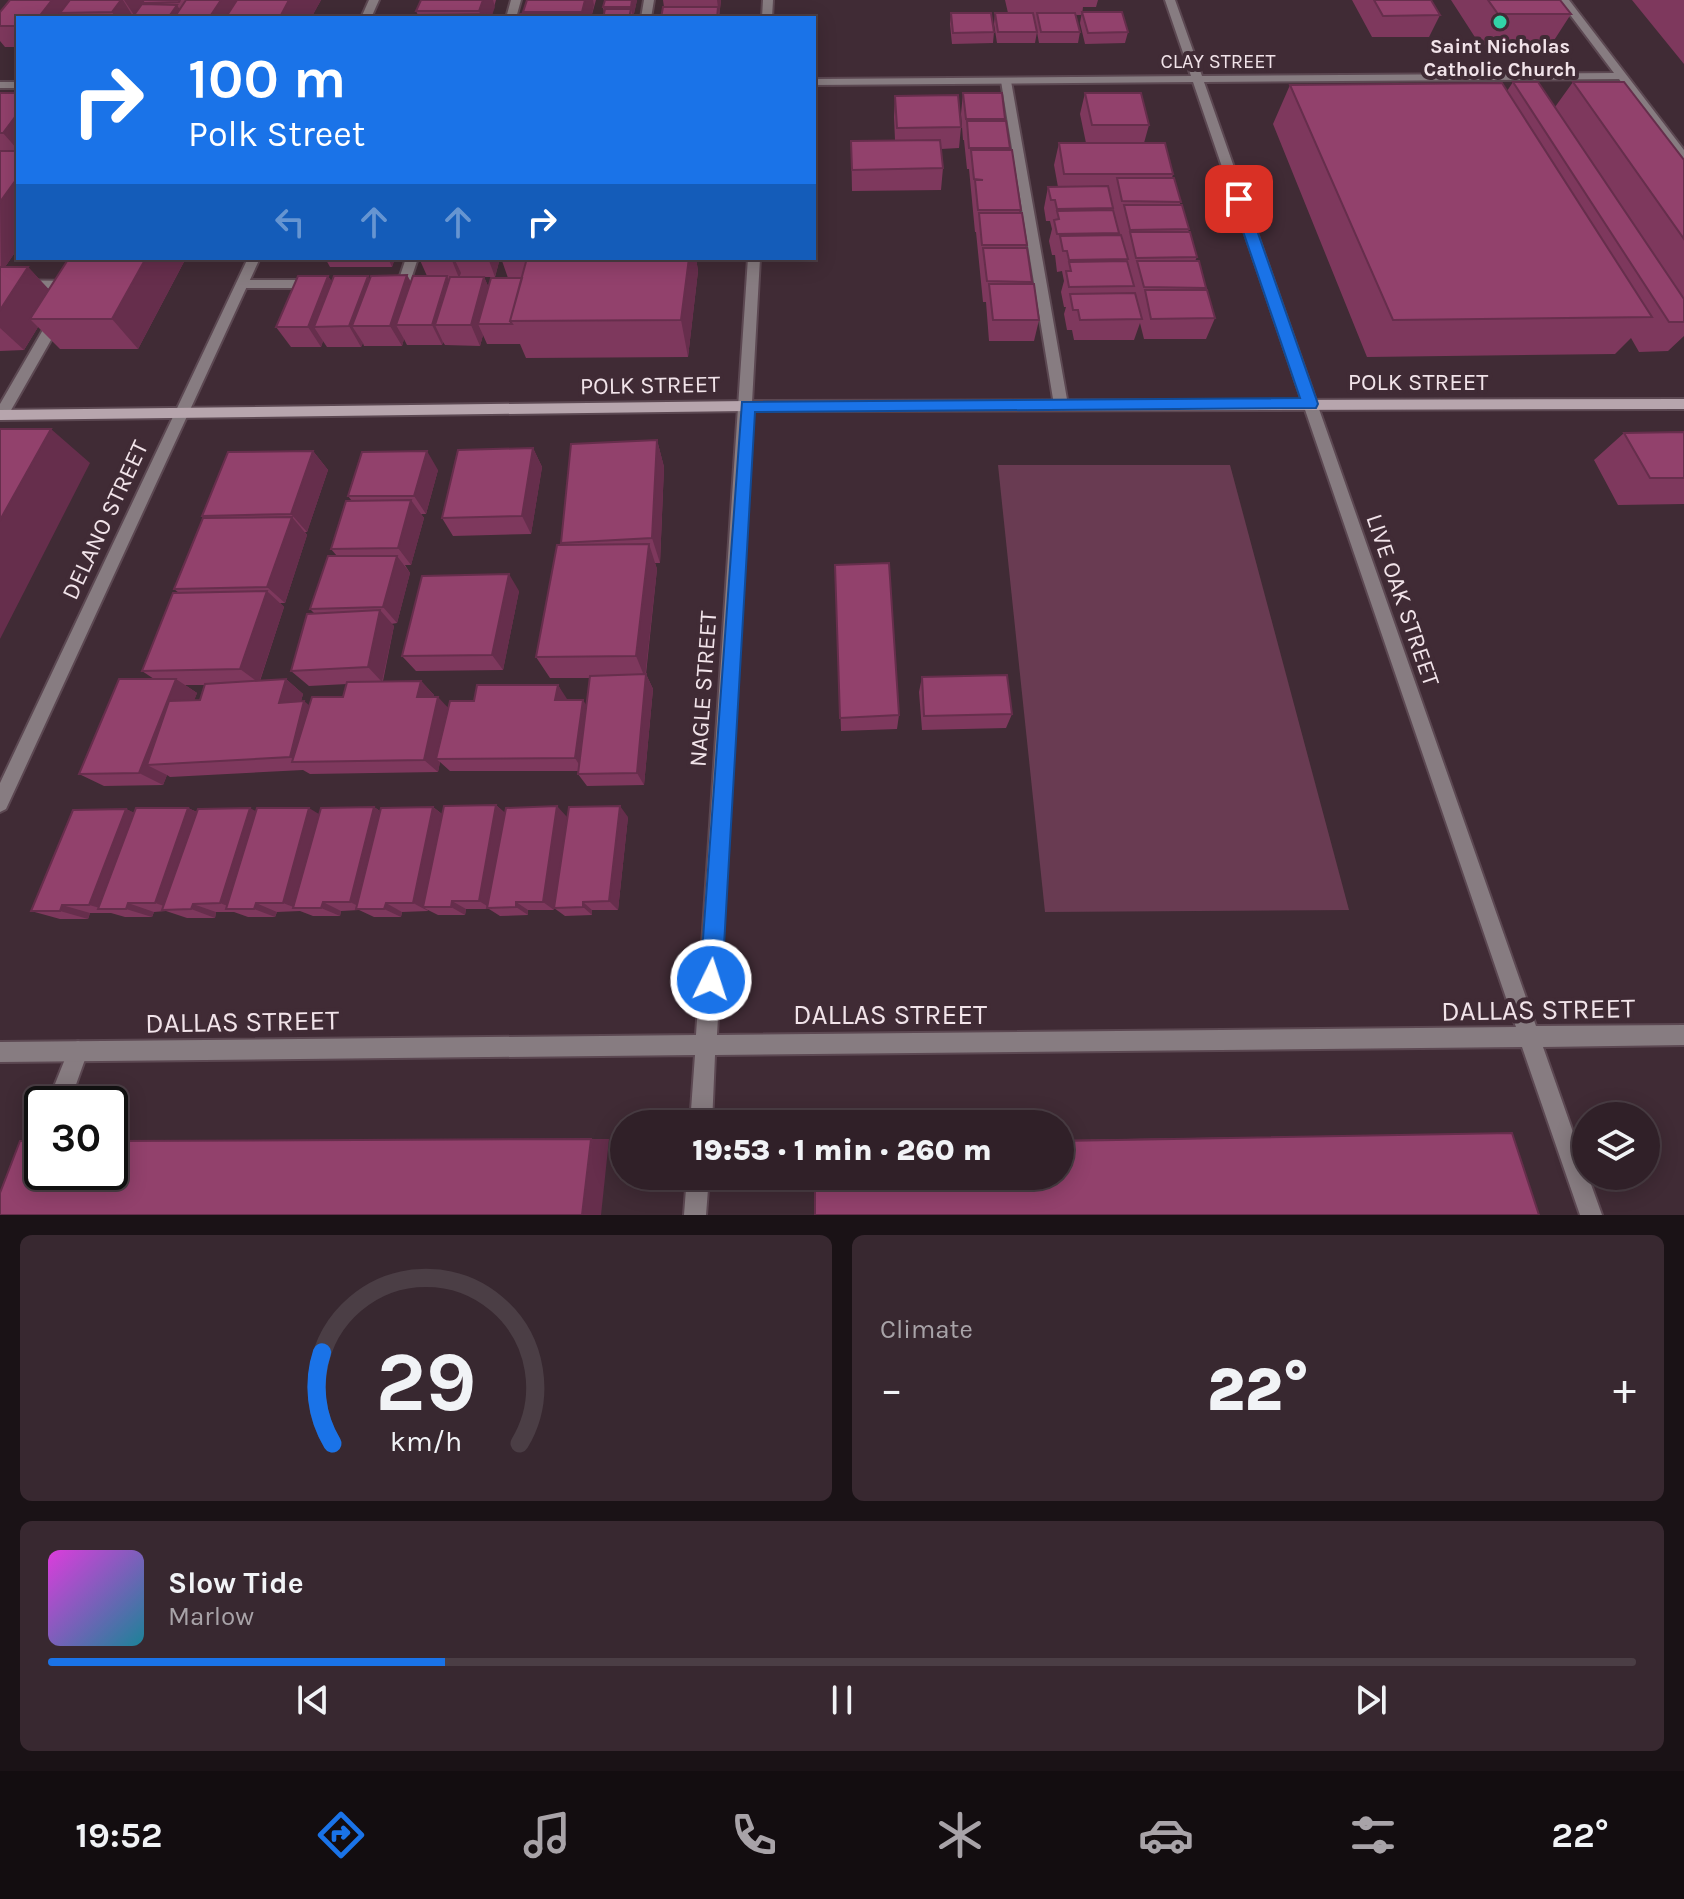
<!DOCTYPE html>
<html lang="en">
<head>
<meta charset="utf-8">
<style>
  :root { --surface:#302028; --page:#382830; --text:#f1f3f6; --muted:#a8a3a8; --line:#4b3e45; --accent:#1a73e8 }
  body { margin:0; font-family:Karla,sans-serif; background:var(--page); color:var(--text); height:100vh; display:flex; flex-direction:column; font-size:30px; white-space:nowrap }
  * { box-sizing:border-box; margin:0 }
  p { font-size:26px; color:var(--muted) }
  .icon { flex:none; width:44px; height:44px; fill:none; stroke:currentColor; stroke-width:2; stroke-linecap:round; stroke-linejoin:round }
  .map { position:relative; height:1215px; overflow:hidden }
  .details { display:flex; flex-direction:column; gap:20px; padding:20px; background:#1a1216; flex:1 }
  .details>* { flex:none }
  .guide { position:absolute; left:16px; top:16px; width:800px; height:244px; border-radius:0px; box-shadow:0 4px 20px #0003,0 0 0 2px var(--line); background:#1a73e8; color:#fff; overflow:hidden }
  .controls { position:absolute; left:1572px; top:1102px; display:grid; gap:16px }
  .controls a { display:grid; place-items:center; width:88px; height:88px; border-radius:50%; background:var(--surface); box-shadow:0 4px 20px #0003,0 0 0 2px var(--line); font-size:40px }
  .speed { position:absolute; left:24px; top:1086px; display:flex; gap:16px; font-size:40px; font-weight:700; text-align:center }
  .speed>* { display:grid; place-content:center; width:104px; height:104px; border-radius:50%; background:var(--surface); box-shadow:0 4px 20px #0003,0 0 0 2px var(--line); line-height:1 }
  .speed .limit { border:4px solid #111; border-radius:12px; background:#fff; color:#111 }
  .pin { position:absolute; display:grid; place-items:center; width:68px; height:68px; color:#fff; margin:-34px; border-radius:16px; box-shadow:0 4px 12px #0006 }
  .me { position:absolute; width:88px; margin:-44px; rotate:4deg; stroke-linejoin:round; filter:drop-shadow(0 0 6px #0008) }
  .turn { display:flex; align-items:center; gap:28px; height:168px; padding:0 40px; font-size:36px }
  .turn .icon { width:104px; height:104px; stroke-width:2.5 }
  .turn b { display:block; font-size:56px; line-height:68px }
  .lanes { display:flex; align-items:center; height:76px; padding:0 40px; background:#0003; justify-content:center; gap:40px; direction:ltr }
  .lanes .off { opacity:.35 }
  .big { font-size:60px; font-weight:800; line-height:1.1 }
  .details .card { flex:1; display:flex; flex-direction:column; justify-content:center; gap:12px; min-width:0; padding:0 28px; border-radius:12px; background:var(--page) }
  .details .dial { align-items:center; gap:0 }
  .dial svg { height:208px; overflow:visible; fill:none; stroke:var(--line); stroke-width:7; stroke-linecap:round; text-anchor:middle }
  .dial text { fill:var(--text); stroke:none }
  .song { display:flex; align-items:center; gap:24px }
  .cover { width:96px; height:96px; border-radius:12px; background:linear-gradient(135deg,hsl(300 70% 55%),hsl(190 70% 35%)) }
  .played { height:8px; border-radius:4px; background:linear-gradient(90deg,var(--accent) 25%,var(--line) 25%) }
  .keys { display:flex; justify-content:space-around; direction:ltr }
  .heat { display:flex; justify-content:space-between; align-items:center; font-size:44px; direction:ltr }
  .details .tiles { flex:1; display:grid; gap:20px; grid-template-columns:1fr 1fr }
  .card:last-child { grid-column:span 2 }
  .trip { position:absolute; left:610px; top:1110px; width:464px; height:80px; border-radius:40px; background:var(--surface); box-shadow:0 4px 20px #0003,0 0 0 2px var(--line); font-weight:800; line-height:80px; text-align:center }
  .tab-bar { display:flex; height:128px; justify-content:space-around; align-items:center; background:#130d10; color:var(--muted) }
  .tab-bar .icon { width:56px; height:56px }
  .tab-bar .on { color:var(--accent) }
  .tab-bar b { font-size:36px; color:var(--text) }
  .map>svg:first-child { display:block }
  .green { fill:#693b52 }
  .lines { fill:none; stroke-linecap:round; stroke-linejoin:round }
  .service-casing { stroke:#5c4852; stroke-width:4 }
  .minor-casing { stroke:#5c4852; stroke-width:4 }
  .secondary-casing { stroke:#5c4852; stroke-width:4 }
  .service { fill:#877c81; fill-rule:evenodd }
  .minor { fill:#877c81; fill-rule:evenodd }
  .secondary { fill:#b7a5ad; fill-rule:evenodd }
  .wall { fill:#7e385d; fill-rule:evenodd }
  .shaded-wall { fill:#662e4c }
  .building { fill:#92416c; stroke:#662e4c; stroke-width:2 }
  .route { fill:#1a73e8; stroke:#114b97; stroke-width:2 }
  .poi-dot { fill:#32d4a8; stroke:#402b35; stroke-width:3 }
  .labels { text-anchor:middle; stroke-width:8; stroke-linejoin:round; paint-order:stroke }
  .far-poi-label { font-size:20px; font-weight:bold; fill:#f1e3e9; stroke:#402b35 }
  .far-street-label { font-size:20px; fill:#f1e3e9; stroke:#402b35 }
  .street-label { font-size:24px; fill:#f1e3e9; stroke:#402b35 }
  .near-street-label { font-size:28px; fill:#f1e3e9; stroke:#402b35 }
</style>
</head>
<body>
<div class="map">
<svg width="1684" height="1215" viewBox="0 0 1684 1215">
  <rect width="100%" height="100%" fill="#402b35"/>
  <!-- green -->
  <path class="green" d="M998 465H1230L1349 910 1045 912Z"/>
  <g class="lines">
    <!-- service casing -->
    <g class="service-casing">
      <path id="service" d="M511 0H521L516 18H506Z
        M644 0H654L651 18H641Z
        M1006 78 1011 81 1068 405 1061 410 1054 405 1001 81Z
        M406 258H418L409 285 403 289 397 285Z
        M0 280 74 281 80 285 74 289 0 288Z
        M242 280H316L322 284 316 288H242L236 284Z
        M56 314 63 319 6 419 0 420V404L51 316Z
        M78 1041 85 1044 88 1051 69 1104H47L71 1044Z"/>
    </g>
    <!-- minor casing -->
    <g class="minor-casing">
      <path id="minor" d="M369 0H379L371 18H361Z
        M763 0H773L772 18H762Z
        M1165 0H1175L1202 76 1614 73 1559 0H1569L1684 150V162L1680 161 1619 79 1204 82 1536 1026 1684 1025V1045L1543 1047 1586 1169V1176H1588L1602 1215H1580L1522 1047 715 1055 712 1124H690L695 1055 0 1062V1042L696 1035 748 258H760L717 1035 1516 1027 1193 82 814 85V79L1191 76Z
        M0 82H18V88H0Z
        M248 258H260L6 809 0 812V783Z
        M687 1176H709L706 1215H684Z"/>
    </g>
    <!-- secondary casing -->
    <g class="secondary-casing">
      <path id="secondary" d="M1684 399V409L747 411 0 420V410L747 401Z"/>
    </g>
    <!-- service -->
    <use href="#service" class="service"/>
    <!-- minor -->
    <use href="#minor" class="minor"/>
    <!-- secondary -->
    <use href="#secondary" class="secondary"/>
  </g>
  <!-- wall -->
  <path class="wall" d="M10 0H321L311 18H18V47H5L0 41V12Z
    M421 0H496L491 18H416L418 15 416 11Z
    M527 0H596L591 18H519L524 14 523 12Z
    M637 0 633 18 604 13 603 7Z
    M663 0H721L719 18H661L664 7Z
    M1005 0H1098L1096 7H1083L1082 15H1076L1080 32 1078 43H1039L1037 32 1035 43H997L994 24 995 13H1008Z
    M1352 0H1431L1440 15 1429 37H1372Z
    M1451 0H1560L1571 14 1551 45H1480Z
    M1632 0H1684V64Z
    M1082 12 1128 32 1125 43 1085 44 1080 23Z
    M951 13 994 32 993 43 952 44 950 24Z
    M1513 82 1555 107 1573 82 1684 160V336L1668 351 1639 352 1631 338 1615 354 1367 357 1273 124 1290 85 1507 91Z
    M0 93H18V248L5 267H28L49 290 69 258H186L138 349H60L38 327 24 350 0 351Z
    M963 93 1005 119 1009 150 1032 282V284L1039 320 1034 341H989L986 302H983L976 232H975L969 169H967L964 140H963L961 114Z
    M1085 93 1149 125 1144 143 1173 174 1172 178 1181 202 1179 205 1189 229 1188 232 1197 257 1195 261 1206 288 1205 290 1215 318 1206 339H1144L1140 323 1134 340H1074L1072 330H1067L1064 314 1066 307H1064L1061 292 1064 281 1062 271 1057 272 1055 255H1052L1049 241 1052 229 1050 221H1046L1044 208 1048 187H1058L1054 165 1059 143H1086L1080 114Z
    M895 96 961 127 959 148 941 149 943 168 941 190 852 191 851 141 895 140 894 117Z
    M325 258H395L392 267H330Z
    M419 258H500L495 277H484L488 286 522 278H508L501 258H696L698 271 688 357 526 358 520 344H487L483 335 480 346 445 345 443 342 442 345H407L404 339 402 346H364L363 343 361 347H327L323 341 321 347H291L276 327 328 276 332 282 407 275 411 282 427 276Z
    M1684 432V504L1618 505 1594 460 1624 433Z
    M657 440 664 467 660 563H655L657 569 646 674 653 689 644 785 587 786 578 774V771H450L440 762 438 772 310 774 303 770 170 777 167 775 163 785 104 786 79 774 154 679 142 671 179 593 174 589 204 518 202 516 313 451 328 470 307 532H305L307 535 285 603H280L284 607 260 681 286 679 303 694 301 701 309 706 343 697 347 684 309 686 291 671 315 614 310 609 337 556 331 549 352 501 348 496 438 470 426 514H421L424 518 411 565H405L410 573 397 623 391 624 394 626 383 681H421L434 695V697L448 708 474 701 558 685 566 700 587 706 590 678H550L536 657 562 545 561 543ZM185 685H205L200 700H194L197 693Z
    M533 448 542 467 531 534 453 536 442 518Z
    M835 565 899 715 897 729 841 731Z
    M519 591 503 670 416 671 402 656Z
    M922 677 1012 714 1006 728 922 730 919 692Z
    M496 805 505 813 554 910H528V915L500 916 489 909H466L465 915H438L428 910V911L402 912 401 917H374L359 910 341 911 340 916H313L300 911 277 912 275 917H248L234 912H216L215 918H187L166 911 154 912 152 917H125L111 913H90L88 919H60L31 911 126 809 134 813 188 808 197 812H256L319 814 374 807 380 811 433 807 442 814Z
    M628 817 618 910H592V915L565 916 554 908Z
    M1512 1133 1060 1176V1140Z"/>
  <!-- shaded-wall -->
  <path class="shaded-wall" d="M52 0H73L60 13 64 18H38Z
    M121 0H123L134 18H116L112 12Z
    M124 0H148L142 3 144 6 136 18Z
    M221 0H245L226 17 227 18H209Z
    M289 0H321L311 18H280V17Z
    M483 0H493L495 7 491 18H482L479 11Z
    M585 0H593L594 5 591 18H583L582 12Z
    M632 0H637L633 18 631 7Z
    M717 0H721L719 16Z
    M177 5 185 18H168Z
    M18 113V150L3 133Z
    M18 177V248L1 273 0 203Z
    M146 258H186L138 349 112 319Z
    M388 258H395L392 267Z
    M451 258H454L461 273 459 278Z
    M488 258H500L495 277Z
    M686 258H696L698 271 688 357 681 320Z
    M28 267 56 297 30 319 38 327 24 350 0 328V310Z
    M407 275 418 296 396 325 404 339 402 346 390 326Z
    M328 276 341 297 314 327 323 341 321 347 308 327Z
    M368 276 380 296 352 326 363 343 361 347 349 326Z
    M447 276 457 297 435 325 443 342 442 345 432 325Z
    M484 277 493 297 478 324 483 335 480 346 471 325Z
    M51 429 90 463 0 639V520Z
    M657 440 664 467 660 563 652 538Z
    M533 448 542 467 531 534 522 516Z
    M313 451 328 470 307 532 291 514Z
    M427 451 438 470 426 514 414 496Z
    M411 500 424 518 411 565 398 548Z
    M292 517 307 535 285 603 267 587Z
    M649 544 657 569 645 678 636 656Z
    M397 556 410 573 397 623 383 607Z
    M509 574 519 591 503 670 492 655Z
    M267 591 284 607 259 683 240 669Z
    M380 610 394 626 382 682 368 667Z
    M646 674 653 689 644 785 637 773Z
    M176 679 197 693 171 764 147 765 167 775 163 785 139 773Z
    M286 679 303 694 297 716 279 703Z
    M421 681 434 695 431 711 417 697Z
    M558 685 567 699 564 714 555 700Z
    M438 697 451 711 436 759 440 762 438 772 424 760Z
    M583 700 592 714 583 771 575 758Z
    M304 701 321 715 297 762 290 757Z
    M496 805 508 816 492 909 479 901Z
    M557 806 567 817 554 910 543 902Z
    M620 806 628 817 618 910 609 901Z
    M374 807 390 818 364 909 350 902Z
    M433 807 447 818 423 907 428 910V911L413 903Z
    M188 808 211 819 176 910 155 903Z
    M250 808 270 819 235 909 220 903Z
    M309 808 327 819 296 908 283 903Z
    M126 809 150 820 104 909 89 905Z
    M452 901 466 909 465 915 451 907Z
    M323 902 341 911 340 916 321 908Z
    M516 902 528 910V915L516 907Z
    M583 902 592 910V915L583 907Z
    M128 903 154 912 152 917 126 909Z
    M256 903 277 912 275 917 254 909Z
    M386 903 402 912 401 917 384 909Z
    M193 904 216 912 215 918 191 909Z
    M62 905 90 913 88 919 60 911Z
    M591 1139H609L601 1215H582Z"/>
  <!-- building -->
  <path class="building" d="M10 0H52L38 18H18V26H0V12Z
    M70 0H121L112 12 60 13Z
    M144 0H180L179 2 142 3Z
    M186 0H221L209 18H174Z
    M237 0H289L280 17H226Z
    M421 0H483L479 11H416Z
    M527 0H585L582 12H523Z
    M605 0H632L631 7H603Z
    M1374 0H1431L1440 15 1383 16Z
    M1488 0H1560L1571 14H1498Z
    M142 4 177 5 168 18H132Z
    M663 7H718L717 18H661Z
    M605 9H631L629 18H603Z
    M1082 12H1122L1128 32 1088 33Z
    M951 13H991L994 32 953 33Z
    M995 13H1033L1037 32H998Z
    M1037 13H1075L1080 32H1041Z
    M485 14 484 18H416L417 15Z
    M520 14H586L585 18H519Z
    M57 15H109L106 18H55Z
    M1513 82H1538L1684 299V322H1669Z
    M1573 82H1624L1684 160V239Z
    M1502 83 1652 317 1393 320 1290 85Z
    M0 93H18V113L3 133H0Z
    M963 93H1002L1005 119H966Z
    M1085 93H1141L1149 125H1092Z
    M958 95 961 127 897 128 895 96Z
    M967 121H1006L1010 148H969Z
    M940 140 943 168 852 170 851 141Z
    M1059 143H1165L1173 174H1064Z
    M971 150H1012L1021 210H978L975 180H983L974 179Z
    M0 151H18V177L0 202Z
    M1117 178H1174L1181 202 1122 201Z
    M1108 186 1113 208 1057 209 1055 200H1051L1048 187Z
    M1124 205H1182L1189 229 1130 230Z
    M1113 210 1119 233 1057 234 1054 220 1059 219 1057 211Z
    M979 213H1022L1027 245H982Z
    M1130 232H1190L1197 257 1136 258Z
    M1121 235 1128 259 1069 260 1067 251H1063L1060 236Z
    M983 248H1027L1032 282 987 281Z
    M69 258H146L112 319H30Z
    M527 258H689L681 320 510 321Z
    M1127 261 1134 286 1069 287 1066 271H1071L1069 262Z
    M1137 261H1199L1206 288 1144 287Z
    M0 267H28L0 310Z
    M407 275 390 326H352L371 276Z
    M298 276H328L308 327H276Z
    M334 276H368L349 326 314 327Z
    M413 276H447L432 325H396Z
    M450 277H484L471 325H435Z
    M491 278H522L510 321 512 324H478Z
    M989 284H1034L1039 320H993Z
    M1145 290H1207L1215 318 1151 319Z
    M1135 293 1142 319 1080 320 1078 310H1073L1070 294Z
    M0 429H51L0 520Z
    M1684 432V478H1650L1624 433Z
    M657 440 652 538 561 543 571 444Z
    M533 448 522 516 442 518 458 450Z
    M313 451 291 514 202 516 228 452Z
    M427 451 414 496H348L362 452Z
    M411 500 398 548 331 549 346 501Z
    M292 517 267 587 174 589 203 518Z
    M649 544 636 656 536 657 557 545Z
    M328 556H397L383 607 310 609Z
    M889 563 899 715 840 718 835 565Z
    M509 574 492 655 402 656 422 576Z
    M267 591 240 669 142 671 173 593Z
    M380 610 368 667 291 671 307 614Z
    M646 674 637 773 578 774 590 676Z
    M1007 675 1012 714 924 716 922 677Z
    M119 679H176L139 773 79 774Z
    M286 679 279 703 304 701 290 757 147 765 169 701 200 700 205 684Z
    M421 681 417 697H438L424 760 292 762 312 697H343L347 682Z
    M477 685H558L555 700H583L575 758 436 759 450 701H474Z
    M496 805 479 901H452L451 907H423L444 806Z
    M557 806 543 902H516V907L487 908 506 808Z
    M620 806 609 901 583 902V907L554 908 569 807Z
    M374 807 350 902H323L321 908H293L321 808Z
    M433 807 413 903H386L384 909H356L381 808Z
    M136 808H188L155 903H128L126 909H98Z
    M250 808 220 903 193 904 191 909 162 910 198 809Z
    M257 808H309L283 903H256L254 909H226Z
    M126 809 89 905H62L60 911H31L73 810Z
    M1512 1133 1539 1215H815V1176H1060V1141Z
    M591 1139 582 1215H0V1193L20 1141H42V1172H110V1141Z"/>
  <!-- route -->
  <path class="route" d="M1239 195 1246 199 1318 404 1316 408 755 412 722 980 719 988 711 991 703 988 700 980 742 402 1300 398 1232 199Z"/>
  <!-- markers -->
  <circle class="poi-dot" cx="1500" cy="22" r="8"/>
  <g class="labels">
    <!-- far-poi labels -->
    <g class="far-poi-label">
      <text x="1500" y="53">Saint Nicholas<tspan x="1500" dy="23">Catholic Church</tspan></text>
    </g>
    <!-- far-street labels -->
    <g class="far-street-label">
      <text x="1218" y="68">CLAY STREET</text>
    </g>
    <!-- street labels -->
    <g class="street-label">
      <text x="1418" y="390">POLK STREET</text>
      <text transform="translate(650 385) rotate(-1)" y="8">POLK STREET</text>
      <text transform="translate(105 520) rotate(-65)" y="8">DELANO STREET</text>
      <text transform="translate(1403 600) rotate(71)" y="8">LIVE OAK STREET</text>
      <text transform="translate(703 689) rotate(-86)" y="8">NAGLE STREET</text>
    </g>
    <!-- near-street labels -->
    <g class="near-street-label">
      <text transform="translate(1538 1009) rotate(-1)" y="10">DALLAS STREET</text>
      <text x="890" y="1024">DALLAS STREET</text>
      <text transform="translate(242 1021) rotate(-1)" y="10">DALLAS STREET</text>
    </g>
  </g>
</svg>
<div class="controls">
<a><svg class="icon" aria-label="layers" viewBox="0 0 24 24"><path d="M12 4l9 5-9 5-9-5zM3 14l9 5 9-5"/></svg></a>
</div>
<div class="speed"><div class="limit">30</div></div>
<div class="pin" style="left:1239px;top:199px;background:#d93025"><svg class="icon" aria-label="arrive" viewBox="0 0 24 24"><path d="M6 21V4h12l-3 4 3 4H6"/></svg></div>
<svg class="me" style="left:711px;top:980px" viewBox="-20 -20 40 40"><circle r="17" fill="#1a73e8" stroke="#fff" stroke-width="3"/><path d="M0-11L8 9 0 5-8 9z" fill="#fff"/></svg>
<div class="trip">19:53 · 1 min · 260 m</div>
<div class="guide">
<div class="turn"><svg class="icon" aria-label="right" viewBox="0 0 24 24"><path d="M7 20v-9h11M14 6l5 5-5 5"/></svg><div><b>100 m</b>Polk Street</div></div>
<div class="lanes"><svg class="icon off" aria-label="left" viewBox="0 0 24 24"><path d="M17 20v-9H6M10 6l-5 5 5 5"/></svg><svg class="icon off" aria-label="ahead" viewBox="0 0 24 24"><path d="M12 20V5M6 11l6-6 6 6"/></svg><svg class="icon off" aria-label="ahead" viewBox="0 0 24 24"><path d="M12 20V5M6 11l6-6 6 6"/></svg><svg class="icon" aria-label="right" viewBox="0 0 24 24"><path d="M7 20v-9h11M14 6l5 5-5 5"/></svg></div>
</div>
</div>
<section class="details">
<div class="tiles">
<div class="card dial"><svg viewBox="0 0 100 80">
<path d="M14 69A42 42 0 1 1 86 69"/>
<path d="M14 69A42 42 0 0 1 10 34" stroke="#1a73e8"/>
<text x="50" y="56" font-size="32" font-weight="700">29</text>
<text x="50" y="72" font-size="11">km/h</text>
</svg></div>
<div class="card"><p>Climate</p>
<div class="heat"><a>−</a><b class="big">22°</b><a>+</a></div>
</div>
<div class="card">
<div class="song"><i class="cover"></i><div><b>Slow Tide</b><p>Marlow</p></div></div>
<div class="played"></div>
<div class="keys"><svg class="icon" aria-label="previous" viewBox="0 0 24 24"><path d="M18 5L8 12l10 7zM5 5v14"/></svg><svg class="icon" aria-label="pause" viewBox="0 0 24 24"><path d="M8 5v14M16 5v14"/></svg><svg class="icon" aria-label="next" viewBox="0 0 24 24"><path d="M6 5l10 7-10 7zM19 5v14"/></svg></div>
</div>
</div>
</section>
<nav class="tab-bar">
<b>19:52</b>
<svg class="icon on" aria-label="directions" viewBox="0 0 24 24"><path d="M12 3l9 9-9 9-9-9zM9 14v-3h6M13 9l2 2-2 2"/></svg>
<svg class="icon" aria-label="music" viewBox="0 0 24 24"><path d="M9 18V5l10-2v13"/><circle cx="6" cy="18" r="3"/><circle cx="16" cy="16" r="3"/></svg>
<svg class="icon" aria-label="phone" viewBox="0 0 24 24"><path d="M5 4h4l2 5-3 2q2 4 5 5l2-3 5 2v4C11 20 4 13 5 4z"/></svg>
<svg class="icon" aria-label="climate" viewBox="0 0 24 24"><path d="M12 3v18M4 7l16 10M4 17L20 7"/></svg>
<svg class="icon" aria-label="car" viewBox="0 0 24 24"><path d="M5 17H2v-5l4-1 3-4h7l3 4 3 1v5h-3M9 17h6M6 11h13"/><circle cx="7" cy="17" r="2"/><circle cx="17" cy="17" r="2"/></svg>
<svg class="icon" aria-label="filters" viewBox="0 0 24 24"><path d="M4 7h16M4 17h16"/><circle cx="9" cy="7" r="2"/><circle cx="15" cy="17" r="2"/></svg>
<b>22°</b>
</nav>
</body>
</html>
